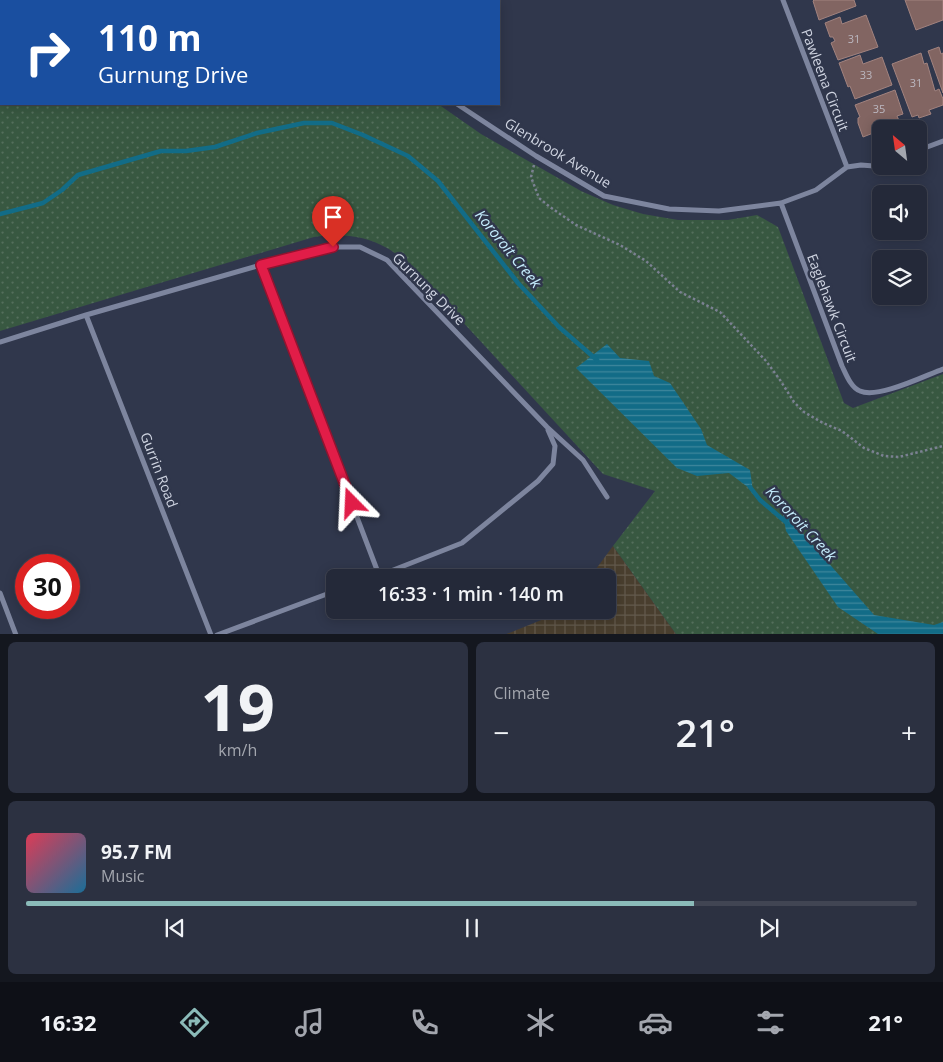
<!DOCTYPE html>
<html lang="en">
<head>
<meta charset="utf-8">
<style>
  :root { --surface:#242939; --page:#2c3141; --text:#f1f3f6; --muted:#a3a6ae; --line:#414553; --accent:#8bbbb9 }
  body { margin:0; font-family:"Open Sans",sans-serif; background:var(--page); color:var(--text); height:100vh; display:flex; flex-direction:column; font-size:19px; white-space:nowrap }
  * { box-sizing:border-box; margin:0 }
  p { font-size:16px; color:var(--muted) }
  .icon { flex:none; width:28px; height:28px; fill:none; stroke:currentColor; stroke-width:2; stroke-linecap:round; stroke-linejoin:round }
  .map { position:relative; height:634px; overflow:hidden }
  .details { display:flex; flex-direction:column; gap:8px; padding:8px; background:#14171f; flex:1 }
  .details>* { flex:none }
  .banner { position:absolute; left:0px; top:0px; width:500px; height:105px; box-shadow:0 2px 12px #0003,0 0 0 1px var(--line); background:#1a4fa0; color:#fff; overflow:hidden }
  .needle { width:32px; rotate:331deg }
  .fabs { position:absolute; left:872px; top:120px; display:grid; gap:10px }
  .fabs a { display:grid; place-items:center; width:55px; height:55px; border-radius:8px; background:var(--surface); box-shadow:0 2px 12px #0003,0 0 0 1px var(--line); font-size:25px }
  .speed { position:absolute; left:15px; top:554px; display:flex; gap:10px; font-size:25px; font-weight:700; text-align:center }
  .speed>* { display:grid; place-content:center; width:65px; height:65px; border-radius:50%; background:var(--surface); box-shadow:0 2px 12px #0003,0 0 0 1px var(--line); line-height:1 }
  .speed .limit { border:8px solid #d22; background:#fff; color:#111 }
  .pin { position:absolute; display:grid; place-items:center; width:42px; height:42px; color:#fff; margin:-51px -21px; border-radius:50% 50% 50% 0; rotate:-45deg; box-shadow:0 0 5px #0007 }
  .pin .icon { rotate:45deg }
  .me { position:absolute; width:55px; margin:-28px; rotate:339deg; stroke-linejoin:round; filter:drop-shadow(0 0 4px #0008) }
  .turn { display:flex; align-items:center; gap:18px; height:105px; padding:0 15px; font-size:22px }
  .turn .icon { width:65px; height:65px; stroke-width:2.5 }
  .turn b { display:block; font-size:35px; line-height:42px }
  .big { font-size:38px; font-weight:600; line-height:1.1 }
  .details .widget { flex:1; display:flex; flex-direction:column; justify-content:center; gap:8px; min-width:0; padding:0 18px; border-radius:8px; background:var(--page) }
  .details .dial { align-items:center; gap:0 }
  .dial b { font-size:65px; line-height:1 }
  .song { display:flex; align-items:center; gap:15px }
  .cover { width:60px; height:60px; border-radius:8px; background:linear-gradient(135deg,hsl(350 70% 55%),hsl(200 70% 35%)) }
  .played { height:5px; border-radius:2px; background:linear-gradient(90deg,var(--accent) 75%,var(--line) 75%) }
  .keys { display:flex; justify-content:space-around; direction:ltr }
  .heat { display:flex; justify-content:space-between; align-items:center; font-size:28px; direction:ltr }
  .details .tiles { flex:1; display:grid; gap:8px; grid-template-columns:1fr 1fr }
  .widget:last-child { grid-column:span 2 }
  .trip { position:absolute; left:326px; top:569px; width:290px; height:50px; border-radius:8px; background:var(--surface); box-shadow:0 2px 12px #0003,0 0 0 1px var(--line); font-weight:600; line-height:50px; text-align:center }
  .dock { display:flex; height:80px; justify-content:space-around; align-items:center; background:#0e1017; color:var(--muted) }
  .dock .icon { width:35px; height:35px }
  .dock .current { color:var(--accent) }
  .dock b { font-size:22px; color:var(--text) }
  .map>svg:first-child { display:block }
  .industrial { fill:url(#industrial-grid) }
  .park { fill:url(#park-dots) }
  .water { fill:url(#water-rules) }
  .lines { fill:none; stroke-linecap:round; stroke-linejoin:round }
  .stream { stroke:#126c87; stroke-width:4.5 }
  .building { fill:#826562; stroke:#a2837f }
  .path { stroke:#7b8192; stroke-width:2.5; stroke-dasharray:2.5 2.5; stroke-linecap:butt }
  .street { stroke:#7d859e; stroke-width:5 }
  .route-casing { stroke:#92132f; stroke-width:12 }
  .route { stroke:#e11d48; stroke-width:9 }
  .labels { text-anchor:middle; stroke-width:5; stroke-linejoin:round; paint-order:stroke }
  .number-label { font-size:11px; fill:#bcb8c1 }
  .street-label { font-size:14px; fill:#cfd4e1; stroke:#30374c }
  .water-label { font-size:15px; font-style:italic; fill:#c4ecfc; stroke:#30374c }
</style>
</head>
<body>
<div class="map">
<svg width="943" height="635" viewBox="0 0 943 635">
  <defs>
    <pattern id="industrial-grid" width="8" height="8" patternUnits="userSpaceOnUse" patternTransform="scale(1.25)"><rect width="8" height="8" fill="#493e2e"/><path d="M0 4h8M4 0v8" fill="none" stroke="#62594c"/></pattern>
    <pattern id="park-dots" width="8" height="8" patternUnits="userSpaceOnUse" patternTransform="scale(1.25)"><rect width="8" height="8" fill="#385841"/><path d="M2 2h.1M6 6h.1" fill="none" stroke="#546f5c" stroke-width="1.8" stroke-linecap="round"/></pattern>
    <pattern id="water-rules" width="6" height="5" patternUnits="userSpaceOnUse" patternTransform="scale(1.25)"><rect width="6" height="5" fill="#126c87"/><path d="M0 2.5h6" fill="none" stroke="#3f879d"/></pattern>
  </defs>
  <rect width="100%" height="100%" fill="#30374c"/>
  <!-- industrial -->
  <path class="industrial" d="M613 546 676 634 504 635 566 610H608V578L590 577Z"/>
  <!-- park -->
  <path class="park" d="M133 0H364L365 1H130Z
    M0 48H1V104H438L481 134 581 191 613 205 643 214 678 220H728L757 215 778 227 844 403 853 408 943 374V634H676L613 546 655 491 603 474 412 267C404 261 396 253 387 248 365 235 339 233 314 237L0 331Z"/>
  <!-- water -->
  <path class="water" d="M607 344 620 358 649 361 654 376 670 383 701 429 707 445 750 470 753 491 729 473 697 476 677 468 576 368Z
    M779 492 791 520 874 615 934 625 943 622V634H878L838 607 786 531Z"/>
  <g class="lines">
    <!-- stream -->
    <path class="stream" d="M0 214 43 203 62 190 78 175 161 151H186L215 147 257 133 304 123H332L363 135 408 156 438 181 518 283 559 327 597 360
      M750 487 760 500 787 523"/>
  </g>
  <!-- building -->
  <path class="building" d="M814 0H854L856 6 819 20 813 1Z
    M905 0H943V20L916 30Z
    M866 15 878 47 838 60 831 43 835 41 833 37H830L825 23 840 17 842 24Z
    M939 47 941 54 943 53V93L928 51Z
    M921 53 924 64 927 63 935 91 939 89 943 99V105L929 110 931 114 919 118 918 115 912 117 892 64Z
    M860 55 863 64 882 57 892 85 855 99 850 86 848 87 839 63Z
    M895 90 903 114 897 116 900 123 881 129V130L863 137 858 123V118L860 117 855 105Z"/>
  <g class="lines">
    <!-- path -->
    <path class="path" d="M173 1 176 0
      M0 90H1
      M534 165 531 177 539 198 550 207 576 225 620 245 646 261 680 292 720 312 766 361 780 380 794 402 804 412 823 423 842 431 864 448 884 456 899 457 943 446"/>
    <!-- street -->
    <path class="street" d="M375 0 376 1
      M783 0 847 167
      M115 1 118 0
      M0 35H1
      M457 104 536 156 604 196 669 209 719 211 781 203 816 190 847 167 861 165 874 166 881 164
      M919 150 943 141
      M781 203 842 366C846 374 851 388 860 391 878 399 924 376 943 369
      M261 265 379 575
      M86 315 211 635
      M0 342 86 315 261 265 333 247H360L387 260 547 427 583 460 607 497
      M373 578 462 543 538 481 553 464 555 446 548 430
      M0 593 16 635
      M217 635 335 591"/>
  </g>
  <g class="lines">
    <!-- route casing -->
    <g class="route-casing">
      <path id="route" d="M333 247 261 265 352 503"/>
    </g>
    <!-- route -->
    <use href="#route" class="route"/>
  </g>
  <g class="labels">
    <!-- number labels -->
    <g class="number-label">
      <text x="854" y="43">31</text>
      <text x="866" y="79">33</text>
      <text x="916" y="87">31</text>
      <text x="879" y="113">35</text>
    </g>
    <!-- street labels -->
    <g class="street-label">
      <text transform="translate(825 80) rotate(69)" y="5">Pawleena Circuit</text>
      <text transform="translate(558 153) rotate(31)" y="5">Glenbrook Avenue</text>
      <text transform="translate(429 289) rotate(45)" y="5">Gurnung Drive</text>
      <text transform="translate(832 308) rotate(69)" y="5">Eaglehawk Circuit</text>
      <text transform="translate(159 470) rotate(69)" y="5">Gurrin Road</text>
    </g>
    <!-- water labels -->
    <g class="water-label">
      <text transform="translate(508 249) rotate(51)" y="5">Kororoit Creek</text>
      <text transform="translate(801 524) rotate(47)" y="5">Kororoit Creek</text>
    </g>
  </g>
</svg>
<div class="fabs">
<a><svg class="needle" viewBox="-14 -14 28 28"><path d="M0-13l5 13h-10z" fill="#e53935"/><path d="M0 13l5-13h-10z" fill="#a3a6ae"/></svg></a>
<a><svg class="icon" aria-label="sound" viewBox="0 0 24 24"><path d="M4 9h4l5-4v14l-5-4H4zM17 9q2 3 0 6"/></svg></a>
<a><svg class="icon" aria-label="layers" viewBox="0 0 24 24"><path d="M12 4l9 5-9 5-9-5zM3 14l9 5 9-5"/></svg></a>
</div>
<div class="speed"><div class="limit">30</div></div>
<div class="pin" style="left:333px;top:247px;background:#d93025"><svg class="icon" aria-label="arrive" viewBox="0 0 24 24"><path d="M6 21V4h12l-3 4 3 4H6"/></svg></div>
<svg class="me" style="left:352px;top:503px" viewBox="-20 -20 40 40"><path d="M0-17L14 15 0 8-14 15z" fill="#e11d48" stroke="#fff" stroke-width="4"/></svg>
<div class="trip">16:33 · 1 min · 140 m</div>
<div class="banner">
<div class="turn"><svg class="icon" aria-label="right" viewBox="0 0 24 24"><path d="M7 20v-9h11M14 6l5 5-5 5"/></svg><div><b>110 m</b>Gurnung Drive</div></div>
</div>
</div>
<section class="details">
<div class="tiles">
<div class="widget dial"><b>19</b><p>km/h</p></div>
<div class="widget"><p>Climate</p>
<div class="heat"><a>−</a><b class="big">21°</b><a>+</a></div>
</div>
<div class="widget">
<div class="song"><i class="cover"></i><div><b>95.7 FM</b><p>Music</p></div></div>
<div class="played"></div>
<div class="keys"><svg class="icon" aria-label="previous" viewBox="0 0 24 24"><path d="M18 5L8 12l10 7zM5 5v14"/></svg><svg class="icon" aria-label="pause" viewBox="0 0 24 24"><path d="M8 5v14M16 5v14"/></svg><svg class="icon" aria-label="next" viewBox="0 0 24 24"><path d="M6 5l10 7-10 7zM19 5v14"/></svg></div>
</div>
</div>
</section>
<nav class="dock">
<b>16:32</b>
<svg class="icon current" aria-label="directions" viewBox="0 0 24 24"><path d="M12 3l9 9-9 9-9-9zM9 14v-3h6M13 9l2 2-2 2"/></svg>
<svg class="icon" aria-label="music" viewBox="0 0 24 24"><path d="M9 18V5l10-2v13"/><circle cx="6" cy="18" r="3"/><circle cx="16" cy="16" r="3"/></svg>
<svg class="icon" aria-label="phone" viewBox="0 0 24 24"><path d="M5 4h4l2 5-3 2q2 4 5 5l2-3 5 2v4C11 20 4 13 5 4z"/></svg>
<svg class="icon" aria-label="climate" viewBox="0 0 24 24"><path d="M12 3v18M4 7l16 10M4 17L20 7"/></svg>
<svg class="icon" aria-label="car" viewBox="0 0 24 24"><path d="M5 17H2v-5l4-1 3-4h7l3 4 3 1v5h-3M9 17h6M6 11h13"/><circle cx="7" cy="17" r="2"/><circle cx="17" cy="17" r="2"/></svg>
<svg class="icon" aria-label="filters" viewBox="0 0 24 24"><path d="M4 7h16M4 17h16"/><circle cx="9" cy="7" r="2"/><circle cx="15" cy="17" r="2"/></svg>
<b>21°</b>
</nav>
</body>
</html>
